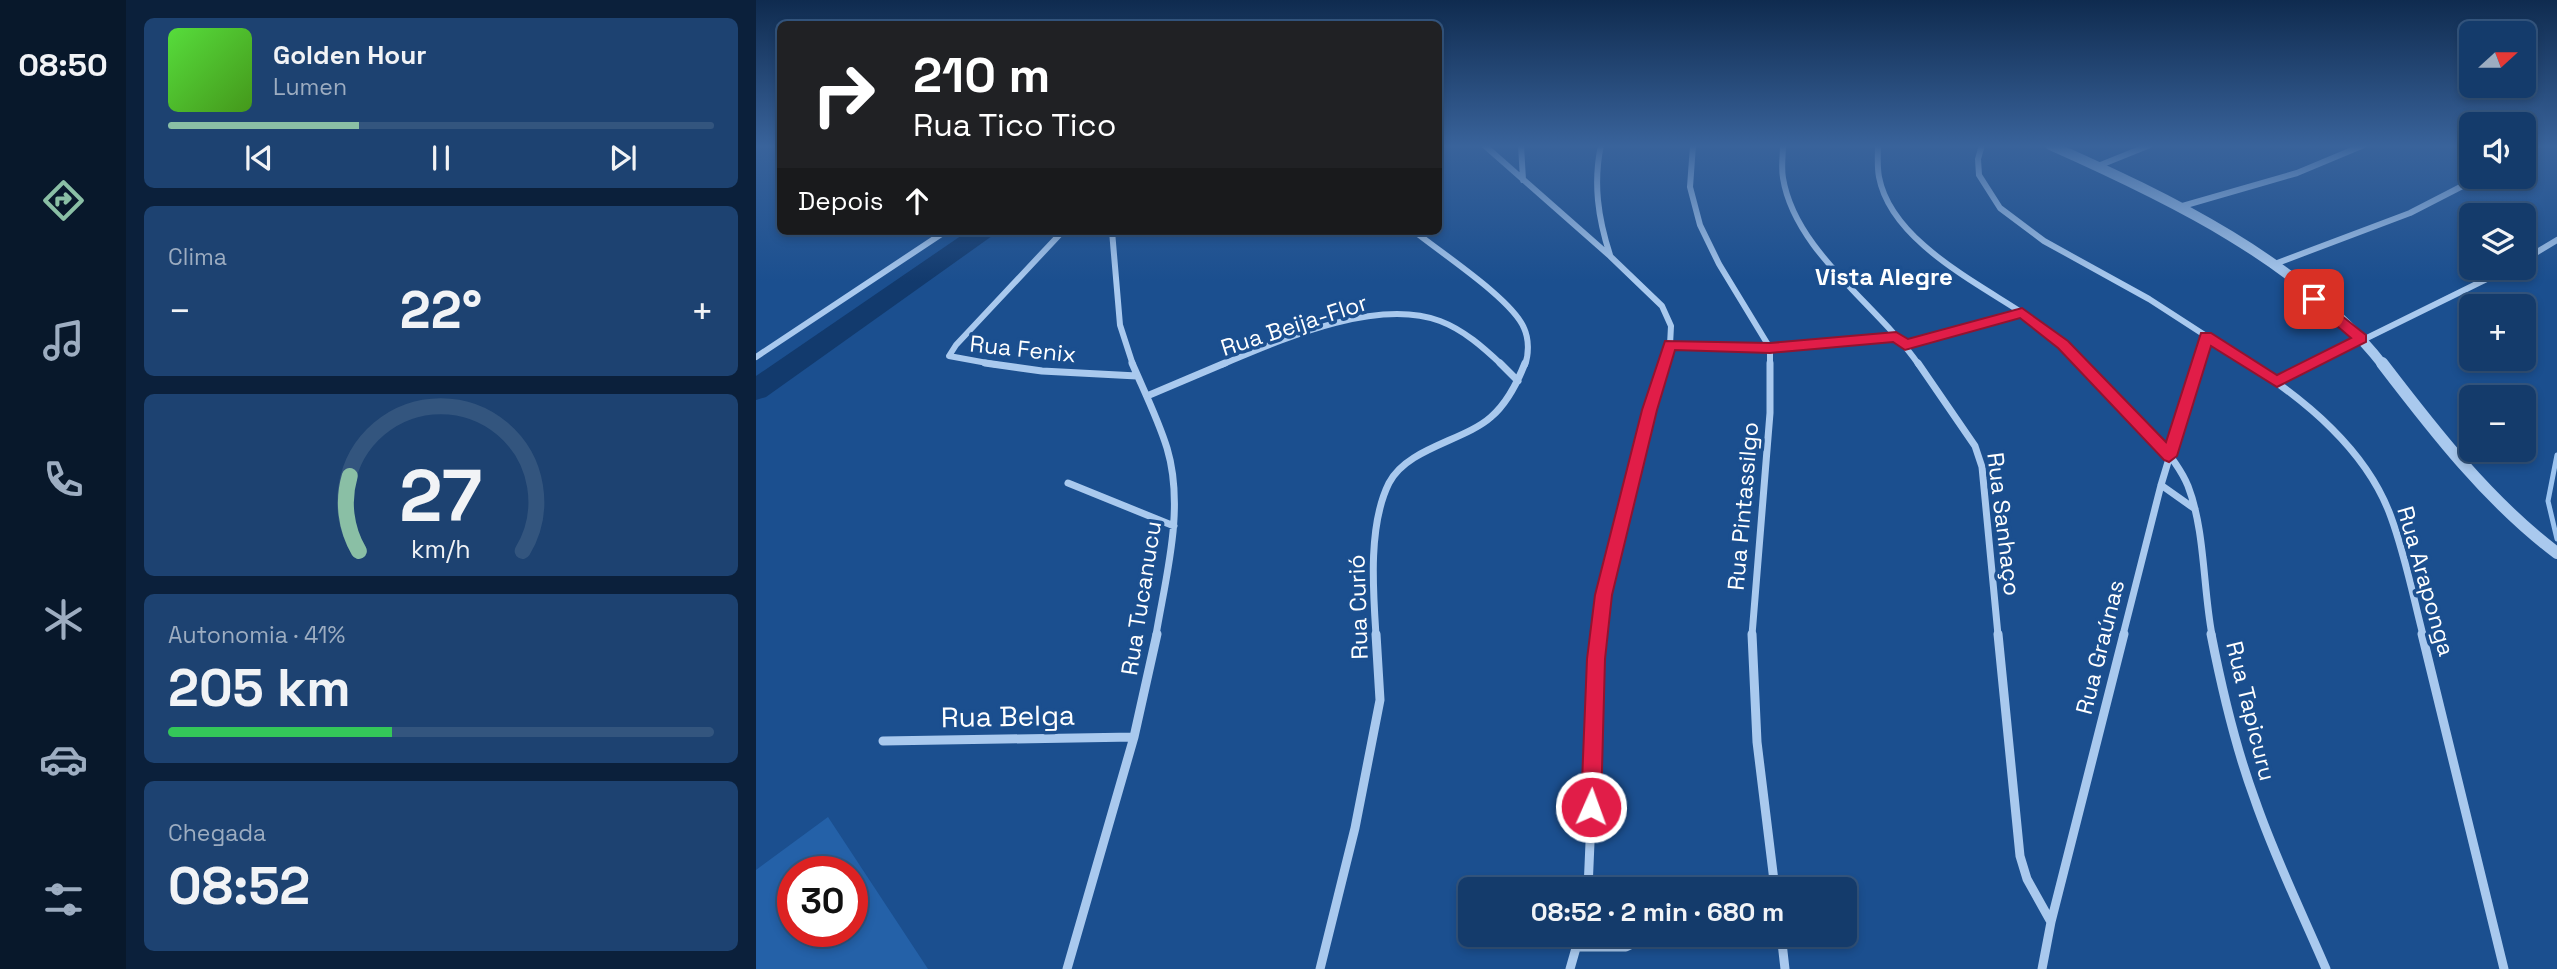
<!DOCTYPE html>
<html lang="pt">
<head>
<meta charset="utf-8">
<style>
  :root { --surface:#143b6b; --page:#1d4271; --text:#f1f3f6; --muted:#9dadc1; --line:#33557e; --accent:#8abfa5 }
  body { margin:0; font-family:"Space Grotesk",sans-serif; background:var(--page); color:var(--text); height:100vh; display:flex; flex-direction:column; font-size:26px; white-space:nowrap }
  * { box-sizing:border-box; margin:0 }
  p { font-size:23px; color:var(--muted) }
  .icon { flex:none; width:38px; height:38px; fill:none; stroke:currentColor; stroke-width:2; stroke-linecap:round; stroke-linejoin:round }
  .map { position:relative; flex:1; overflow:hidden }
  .sheet { display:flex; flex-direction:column; gap:18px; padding:18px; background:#0b203b; width:630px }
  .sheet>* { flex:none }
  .banner { position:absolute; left:21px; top:21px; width:665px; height:214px; border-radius:10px; box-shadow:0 4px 10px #0003,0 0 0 2px var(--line); background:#202124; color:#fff; overflow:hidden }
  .needle { width:46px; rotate:69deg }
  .controls { position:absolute; left:1703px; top:21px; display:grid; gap:14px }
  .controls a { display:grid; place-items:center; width:77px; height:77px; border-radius:10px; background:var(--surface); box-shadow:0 4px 10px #0003,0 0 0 2px var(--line); font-size:35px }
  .speed { position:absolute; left:21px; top:856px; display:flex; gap:14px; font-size:35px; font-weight:700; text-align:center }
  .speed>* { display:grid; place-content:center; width:91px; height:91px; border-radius:50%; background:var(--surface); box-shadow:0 4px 10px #0003,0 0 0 2px var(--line); line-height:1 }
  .speed .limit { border:10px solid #d22; background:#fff; color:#111 }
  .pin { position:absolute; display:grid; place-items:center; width:60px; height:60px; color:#fff; margin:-30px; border-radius:14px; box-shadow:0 4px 10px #0006 }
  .me { position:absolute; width:77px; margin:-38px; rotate:2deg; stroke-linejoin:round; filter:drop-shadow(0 0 5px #0008) }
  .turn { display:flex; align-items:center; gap:24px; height:147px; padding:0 21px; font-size:32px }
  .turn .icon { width:91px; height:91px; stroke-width:2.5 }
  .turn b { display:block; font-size:49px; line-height:60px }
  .then { display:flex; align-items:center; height:66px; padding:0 21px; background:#0003; gap:14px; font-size:26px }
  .big { font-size:52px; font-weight:700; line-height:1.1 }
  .sheet .card { flex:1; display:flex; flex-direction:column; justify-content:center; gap:10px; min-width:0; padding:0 24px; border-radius:10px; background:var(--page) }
  .sheet .dial { align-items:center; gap:0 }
  .dial svg { height:182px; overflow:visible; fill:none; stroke:var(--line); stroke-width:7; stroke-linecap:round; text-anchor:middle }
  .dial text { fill:var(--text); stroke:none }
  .song { display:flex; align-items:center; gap:21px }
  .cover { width:84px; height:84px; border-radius:10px; background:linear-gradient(135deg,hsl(110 70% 55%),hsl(100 70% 35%)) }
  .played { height:7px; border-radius:4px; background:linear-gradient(90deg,var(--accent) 35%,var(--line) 35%) }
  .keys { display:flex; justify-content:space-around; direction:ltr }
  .heat { display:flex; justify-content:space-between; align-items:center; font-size:38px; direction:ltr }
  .charge { height:10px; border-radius:5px; background:linear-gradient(90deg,#34c759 41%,var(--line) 0) }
  .trip { position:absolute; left:702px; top:877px; width:399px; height:70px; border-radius:10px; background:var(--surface); box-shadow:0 4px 10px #0003,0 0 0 2px var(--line); font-weight:700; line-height:70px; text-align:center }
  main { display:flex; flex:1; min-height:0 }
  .menu { display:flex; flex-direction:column; width:126px; justify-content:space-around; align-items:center; background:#08182b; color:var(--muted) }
  .menu .icon { width:49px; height:49px }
  .menu .on { color:var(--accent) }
  .menu b { font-size:32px; color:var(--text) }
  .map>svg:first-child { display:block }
  .green { fill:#2461a8; fill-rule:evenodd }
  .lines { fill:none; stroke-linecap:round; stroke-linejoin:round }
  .stream { stroke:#9cc4f0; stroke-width:5 }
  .river { fill:#123a6d; fill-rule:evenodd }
  .minor-far2 { stroke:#a9c9ee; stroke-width:6 }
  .minor-far1 { stroke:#a9c9ee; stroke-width:7 }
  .minor { stroke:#a9c9ee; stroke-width:9 }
  .tertiary-far1 { stroke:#a9c9ee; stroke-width:10 }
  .tertiary { stroke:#a9c9ee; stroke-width:12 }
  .route { fill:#e11d48; stroke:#92132f; stroke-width:2 }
  .labels { text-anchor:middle; stroke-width:7; stroke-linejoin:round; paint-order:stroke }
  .street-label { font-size:23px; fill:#fff; stroke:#1b4f8f }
  .neighbourhood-label { font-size:24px; font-weight:bold; fill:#fff; stroke:#1b4f8f }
  .near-street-label { font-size:28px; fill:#fff; stroke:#1b4f8f }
</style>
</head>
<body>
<main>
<nav class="menu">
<b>08:50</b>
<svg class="icon on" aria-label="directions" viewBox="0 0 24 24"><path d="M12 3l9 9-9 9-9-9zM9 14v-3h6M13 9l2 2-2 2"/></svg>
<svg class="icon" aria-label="music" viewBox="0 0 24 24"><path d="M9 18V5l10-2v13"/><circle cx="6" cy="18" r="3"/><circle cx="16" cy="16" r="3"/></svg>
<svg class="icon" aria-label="phone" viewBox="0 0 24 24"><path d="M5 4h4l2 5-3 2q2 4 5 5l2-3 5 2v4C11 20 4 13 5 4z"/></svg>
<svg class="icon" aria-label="climate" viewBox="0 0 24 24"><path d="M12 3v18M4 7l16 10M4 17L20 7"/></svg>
<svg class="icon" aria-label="car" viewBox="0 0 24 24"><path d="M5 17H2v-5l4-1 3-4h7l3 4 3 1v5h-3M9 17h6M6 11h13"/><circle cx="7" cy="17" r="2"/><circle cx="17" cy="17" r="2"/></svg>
<svg class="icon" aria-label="filters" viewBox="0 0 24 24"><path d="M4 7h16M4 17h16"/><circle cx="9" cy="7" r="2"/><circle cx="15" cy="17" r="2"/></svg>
</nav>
<section class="sheet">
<div class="card">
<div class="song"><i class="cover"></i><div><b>Golden Hour</b><p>Lumen</p></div></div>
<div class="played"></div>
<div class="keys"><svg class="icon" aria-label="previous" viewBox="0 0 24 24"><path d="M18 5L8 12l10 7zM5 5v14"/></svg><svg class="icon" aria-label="pause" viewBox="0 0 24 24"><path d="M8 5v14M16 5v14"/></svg><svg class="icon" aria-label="next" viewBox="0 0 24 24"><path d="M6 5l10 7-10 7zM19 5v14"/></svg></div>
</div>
<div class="card"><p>Clima</p>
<div class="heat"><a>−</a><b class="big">22°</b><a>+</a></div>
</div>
<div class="card dial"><svg viewBox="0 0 100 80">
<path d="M14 69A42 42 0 1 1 86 69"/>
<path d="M14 69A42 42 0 0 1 10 36" stroke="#8abfa5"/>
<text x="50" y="56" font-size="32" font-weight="700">27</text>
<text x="50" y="72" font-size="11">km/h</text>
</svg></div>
<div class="card"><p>Autonomia · 41%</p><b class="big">205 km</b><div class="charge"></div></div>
<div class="card"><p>Chegada</p><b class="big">08:52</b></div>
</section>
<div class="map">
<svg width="1801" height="969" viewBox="0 0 1801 969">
  <rect width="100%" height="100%" fill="#1b4f8f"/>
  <!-- green -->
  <path class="green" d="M72 817 172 969H0V870ZM37 872H96V931H37Z"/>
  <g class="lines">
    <!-- stream -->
    <path class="stream" d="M1801 455 1792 501 1801 539"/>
    <!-- river -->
    <path class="river" d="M212 231H240L236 236 10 397 0 400V376Z"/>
    <!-- minor-far2 -->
    <path class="minor-far2" d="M728 145 854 256 906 306 915 326 914 345 907 365
      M765 145 767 180
      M845 145C837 183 842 218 854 255
      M937 145 934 187 944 225 963 264 1014 348V365
      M1027 145C1027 155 1025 167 1027 178 1039 252 1122 305 1163 365
      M1122 145C1122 155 1121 167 1123 177 1135 241 1222 283 1271 316 1292 330 1310 347 1328 365
      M1226 145 1222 159 1223 175 1244 208 1288 241 1393 299 1495 365
      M1768 153 1782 145
      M1342 166 1394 145
      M1423 207 1541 173 1608 145
      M356 231 364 325 377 365
      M658 231C685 253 756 299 768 328 773 339 773 354 769 365
      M1768 260 1801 240
      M1516 265 1654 213 1724 177
      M914 345 1014 348 1141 337
      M1149 345 1266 312
      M0 357 190 231
      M242 365 193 356 200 345 307 231
      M465 365C525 340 620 297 684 321 708 330 728 348 746 365
      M1442 365 1450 337
      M1556 365 1753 268"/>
    <!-- minor-far1 -->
    <path class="minor-far1" d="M229 363 286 371 381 376
      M376 363C388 391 402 419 411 448 429 508 410 575 400 635
      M744 363 762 381
      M1162 363 1219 446 1226 467 1242 635
      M1326 363C1358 397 1415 445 1432 486 1449 530 1447 588 1456 635
      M1492 363C1549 400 1611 450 1635 517 1649 555 1657 596 1667 635
      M1521 382 1559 363
      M391 396 469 363
      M312 483 418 526
      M1405 485 1439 509
      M620 635C617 590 612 525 633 483 651 448 708 441 735 417 750 404 762 381 769 363
      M843 635 848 595 898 391 908 363
      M996 635 1014 413V363
      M1367 635 1405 485 1442 363"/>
    <!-- minor -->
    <path class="minor" d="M996 634 1001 742 1019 889
      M1242 634 1264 856 1271 879 1295 922
      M1455 634C1466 690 1479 746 1499 800 1519 858 1546 913 1570 969
      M1666 634 1748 969
      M127 741 378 737
      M832 889 843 634
      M964 934 1026 943
      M1025 934 1029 969
      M822 947H870L897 934
      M311 969 378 737 401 634
      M564 969 599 828 624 700 620 634
      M814 969 824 934
      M1286 969 1295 922 1368 634"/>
    <!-- tertiary-far1 -->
    <path class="tertiary-far1" d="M1294 145C1411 197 1547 262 1627 365"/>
    <!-- tertiary -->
    <path class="tertiary" d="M1626 363C1678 431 1732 501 1801 553"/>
  </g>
  <!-- sky -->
  <linearGradient id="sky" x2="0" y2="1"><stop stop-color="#0f2b4f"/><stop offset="0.52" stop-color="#39639b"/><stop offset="1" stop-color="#39639b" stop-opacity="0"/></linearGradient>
  <rect width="1801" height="281" fill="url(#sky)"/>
  <!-- route -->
  <path class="route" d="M1558 294 1610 335V342L1521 387 1455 346 1421 456 1413 462 1408 460 1302 348 1264 318 1149 350 1137 342 1014 353 919 350 901 410 856 595 849 659 845 807 842 814 835 817 828 814 825 807 831 659 839 595 886 410 909 341 1014 343 1140 332 1152 339 1266 308 1312 341 1410 442 1445 333H1455L1521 375 1595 338 1553 302V296Z"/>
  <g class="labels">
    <!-- street labels -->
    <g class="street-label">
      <text transform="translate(538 325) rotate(-18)" y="8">Rua Beija-Flor</text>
      <text transform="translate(267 349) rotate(6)" y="8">Rua Fenix</text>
      <text transform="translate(987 506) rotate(-85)" y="8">Rua Pintassilgo</text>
      <text transform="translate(1248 524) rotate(83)" y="8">Rua Sanhaço</text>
      <text transform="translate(1670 581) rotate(74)" y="8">Rua Araponga</text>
      <text transform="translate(385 598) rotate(-81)" y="8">Rua Tucanucu</text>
      <text transform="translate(602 607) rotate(-92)" y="8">Rua Curió</text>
      <text transform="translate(1344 647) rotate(-76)" y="8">Rua Graúnas</text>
      <text transform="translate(1495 711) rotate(76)" y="8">Rua Tapicuru</text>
    </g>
    <!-- neighbourhood labels -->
    <g class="neighbourhood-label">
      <text x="1128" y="285">Vista Alegre</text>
    </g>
    <!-- near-street labels -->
    <g class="near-street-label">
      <text transform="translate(252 716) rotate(-1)" y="10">Rua Belga</text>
    </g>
  </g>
</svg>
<div class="controls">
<a><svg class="needle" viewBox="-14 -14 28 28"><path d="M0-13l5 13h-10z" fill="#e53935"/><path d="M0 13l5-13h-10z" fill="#9dadc1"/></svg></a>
<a><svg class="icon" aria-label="sound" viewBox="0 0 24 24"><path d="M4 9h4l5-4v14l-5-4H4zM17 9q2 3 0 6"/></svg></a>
<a><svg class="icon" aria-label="layers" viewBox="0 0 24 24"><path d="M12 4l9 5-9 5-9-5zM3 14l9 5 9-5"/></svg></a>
<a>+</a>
<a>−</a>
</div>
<div class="speed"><div class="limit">30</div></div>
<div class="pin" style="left:1558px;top:299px;background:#d93025"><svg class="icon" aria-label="arrive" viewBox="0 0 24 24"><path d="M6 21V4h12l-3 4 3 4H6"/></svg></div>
<svg class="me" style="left:835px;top:807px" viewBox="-20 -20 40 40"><circle r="17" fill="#e11d48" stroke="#fff" stroke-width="3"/><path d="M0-11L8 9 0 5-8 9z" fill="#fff"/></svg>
<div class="trip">08:52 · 2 min · 680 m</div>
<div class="banner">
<div class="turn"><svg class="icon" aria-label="right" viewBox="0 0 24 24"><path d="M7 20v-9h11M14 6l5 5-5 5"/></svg><div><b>210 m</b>Rua Tico Tico</div></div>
<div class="then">Depois<svg class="icon" aria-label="ahead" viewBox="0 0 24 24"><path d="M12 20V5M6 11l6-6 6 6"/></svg></div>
</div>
</div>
</main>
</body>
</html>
